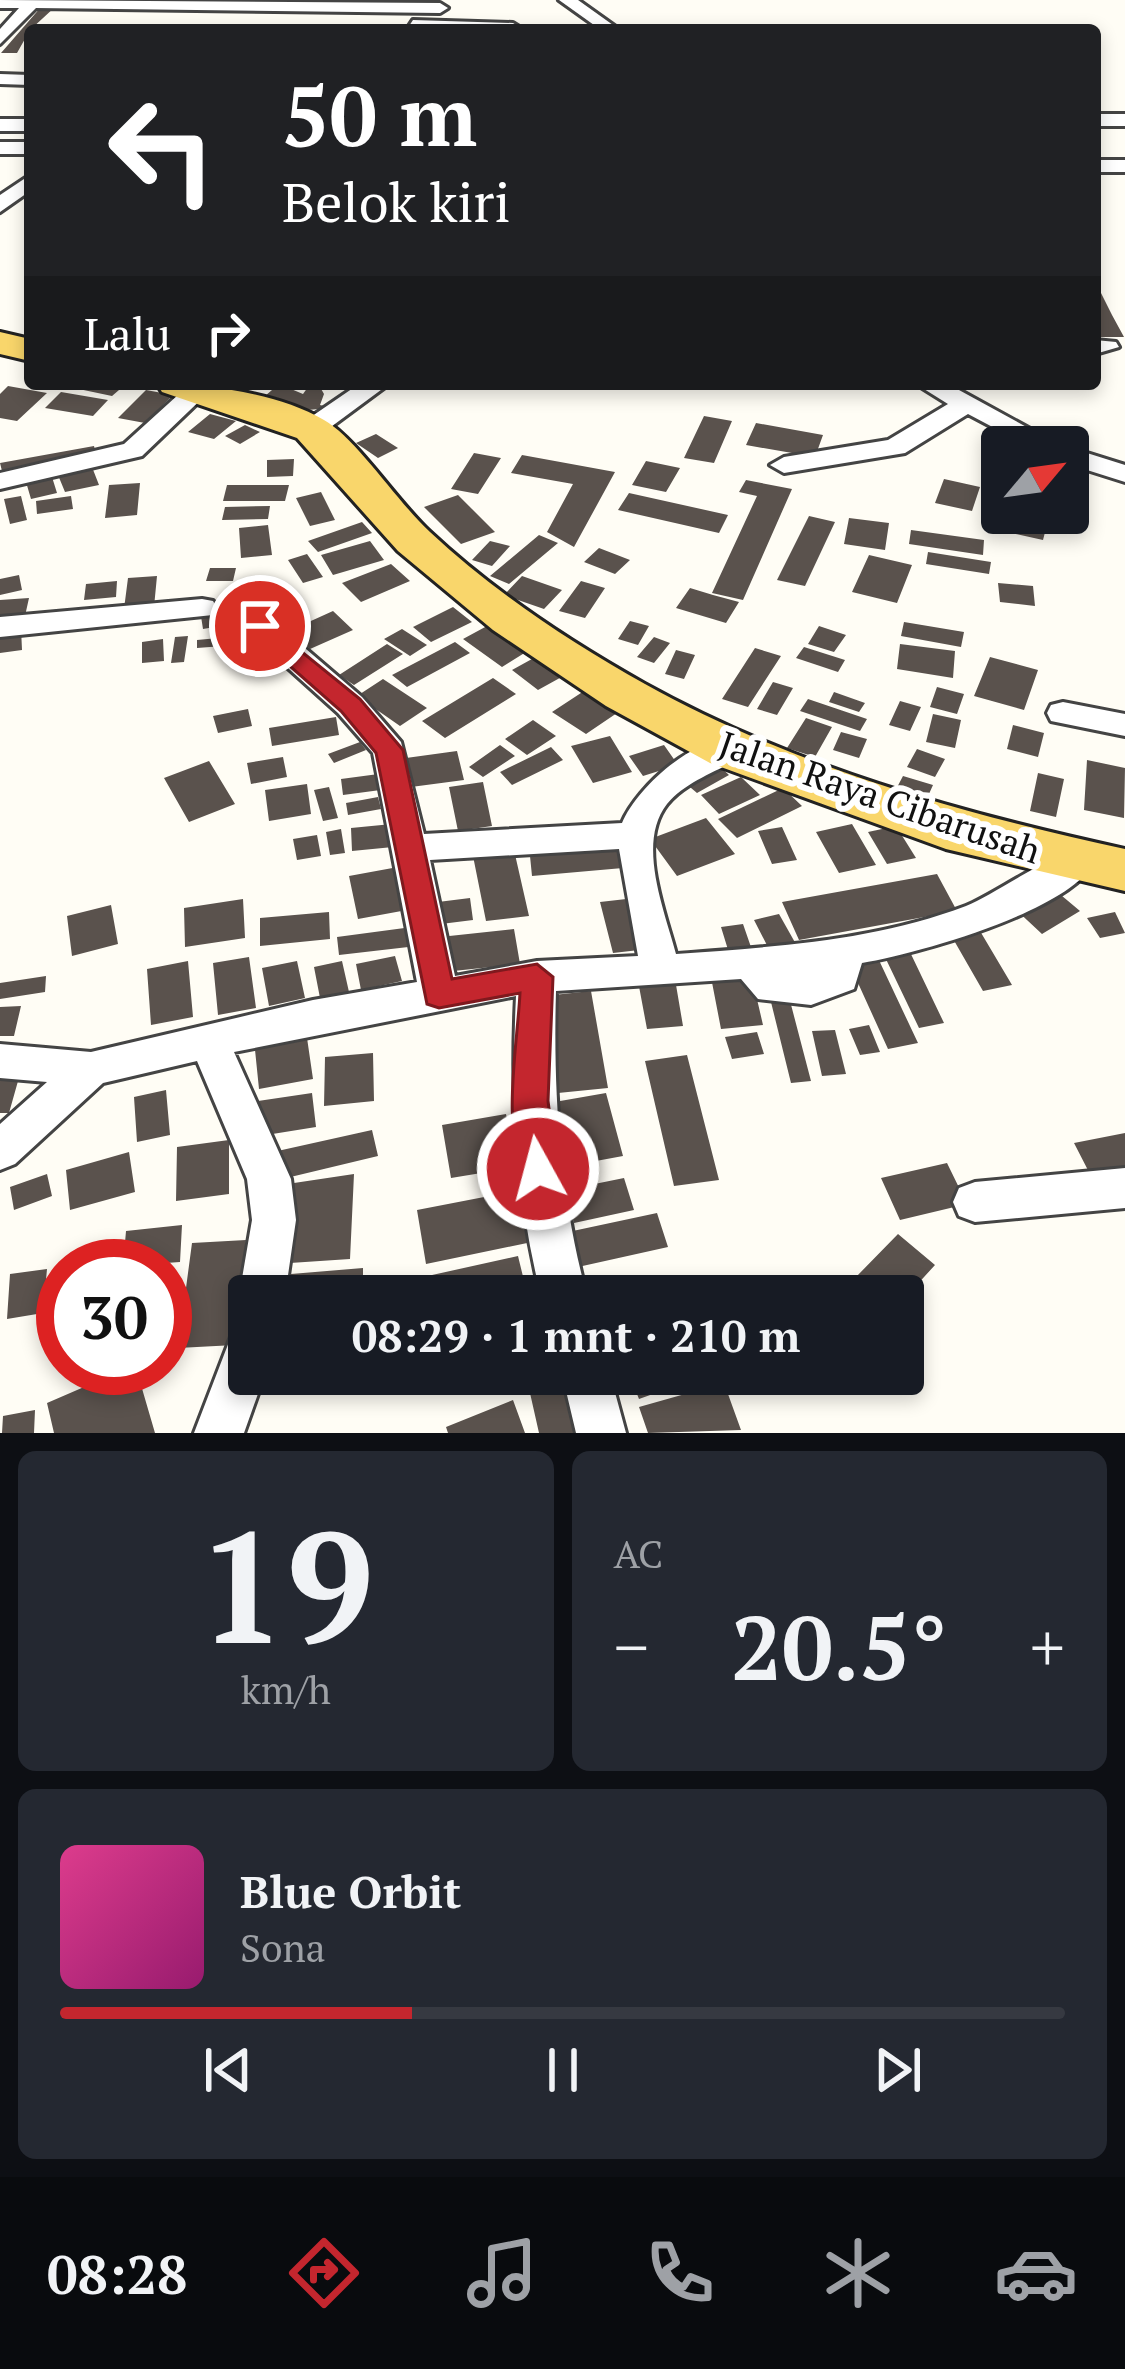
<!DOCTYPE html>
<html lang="id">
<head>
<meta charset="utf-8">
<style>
  :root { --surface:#171b24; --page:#242831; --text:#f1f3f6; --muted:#9ea1a6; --line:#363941; --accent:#c4262e }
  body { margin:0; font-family:"PT Serif",serif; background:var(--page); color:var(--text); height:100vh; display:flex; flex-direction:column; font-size:45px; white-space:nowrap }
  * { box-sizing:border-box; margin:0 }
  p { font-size:39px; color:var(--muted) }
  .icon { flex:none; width:66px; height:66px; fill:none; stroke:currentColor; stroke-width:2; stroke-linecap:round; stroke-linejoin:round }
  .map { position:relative; height:1433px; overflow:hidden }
  .panel { display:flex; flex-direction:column; gap:18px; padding:18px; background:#0d0f14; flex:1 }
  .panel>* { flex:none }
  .top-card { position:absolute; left:24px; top:24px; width:1077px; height:366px; border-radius:12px; box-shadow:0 6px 18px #0003; background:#202124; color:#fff; overflow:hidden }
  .needle { width:78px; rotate:61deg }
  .controls { position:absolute; left:981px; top:426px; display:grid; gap:24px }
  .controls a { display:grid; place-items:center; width:108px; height:108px; border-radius:12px; background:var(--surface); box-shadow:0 6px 18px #0003; font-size:60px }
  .speed { position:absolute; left:36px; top:1239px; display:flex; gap:24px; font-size:60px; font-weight:700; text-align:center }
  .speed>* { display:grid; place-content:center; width:156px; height:156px; border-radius:50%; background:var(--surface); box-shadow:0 6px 18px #0003; line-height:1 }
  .speed .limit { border:18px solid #d22; background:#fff; color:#111 }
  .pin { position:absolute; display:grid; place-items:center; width:102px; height:102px; color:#fff; margin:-51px; border:6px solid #fff; border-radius:50%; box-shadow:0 3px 12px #0007 }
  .me { position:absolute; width:132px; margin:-66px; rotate:353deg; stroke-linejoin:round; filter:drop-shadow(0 0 9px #0008) }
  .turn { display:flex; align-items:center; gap:42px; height:252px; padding:0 60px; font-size:54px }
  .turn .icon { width:156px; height:156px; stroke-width:2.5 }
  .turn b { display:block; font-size:84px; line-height:102px }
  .then { display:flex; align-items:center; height:114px; padding:0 60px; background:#0003; gap:24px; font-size:45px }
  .big { font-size:90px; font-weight:700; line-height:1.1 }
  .panel .tile { flex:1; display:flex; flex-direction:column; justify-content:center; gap:18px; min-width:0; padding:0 42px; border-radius:18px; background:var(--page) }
  .panel .dial { align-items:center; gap:0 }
  .dial b { font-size:156px; line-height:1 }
  .song { display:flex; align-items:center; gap:36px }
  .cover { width:144px; height:144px; border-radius:18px; background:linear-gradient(135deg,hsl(330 70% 55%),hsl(320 70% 35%)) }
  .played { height:12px; border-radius:6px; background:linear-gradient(90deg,var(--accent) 35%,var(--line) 35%) }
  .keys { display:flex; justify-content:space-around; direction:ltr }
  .heat { display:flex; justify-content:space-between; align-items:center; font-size:66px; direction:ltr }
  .panel .tiles { flex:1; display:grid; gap:18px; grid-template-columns:1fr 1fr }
  .tile:last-child { grid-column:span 2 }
  .trip { position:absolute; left:228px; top:1275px; width:696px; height:120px; border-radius:12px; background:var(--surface); box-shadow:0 6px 18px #0003; font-weight:700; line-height:120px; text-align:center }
  .tab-bar { display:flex; height:192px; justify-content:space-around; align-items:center; background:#090b0e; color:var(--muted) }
  .tab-bar .icon { width:84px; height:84px }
  .tab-bar .active { color:var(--accent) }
  .tab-bar b { font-size:54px; color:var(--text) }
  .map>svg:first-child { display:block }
  .building { fill:#5a524d }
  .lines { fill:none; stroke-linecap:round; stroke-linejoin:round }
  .street-casing { stroke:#444; stroke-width:6 }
  .primary-casing { stroke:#222; stroke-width:6 }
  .street { fill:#fff; fill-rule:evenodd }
  .primary { fill:#f9d66b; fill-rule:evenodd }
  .route { fill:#c4262e; stroke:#7f191e; stroke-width:3 }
  .labels { text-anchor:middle; stroke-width:12; stroke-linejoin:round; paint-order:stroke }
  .street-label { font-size:36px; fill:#111; stroke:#fff }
</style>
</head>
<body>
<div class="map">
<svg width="1125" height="1433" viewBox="0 0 1125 1433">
  <rect width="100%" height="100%" fill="#fffdf5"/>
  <!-- building -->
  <path class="building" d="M41 7H55L30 30 17 53H1Z
    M1095 281 1112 315 1124 337H1095Z
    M79 384H126L112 396 74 388Z
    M279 384 303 394 308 387H320L324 394 320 405 332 408 295 411V404L276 403 278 398 265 396Z
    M8 386 47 393 17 421 0 418V394Z
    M146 390 173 395 145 423 118 418Z
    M61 392 108 400 93 416 45 408Z
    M210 414 236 421 214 439 188 432Z
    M704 416 732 421 714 463 684 458Z
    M756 423 823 435 815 457 746 445Z
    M245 425 260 432 240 444 225 436Z
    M376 434 398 448 378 458 356 443Z
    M94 446 97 458 3 475 0 463Z
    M474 453 501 458 478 494 451 489Z
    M522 455 615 472 574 547 547 532 573 484 511 473Z
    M294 459 293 476 267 477V460Z
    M646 461 680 468 666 492 632 485Z
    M92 467 99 485 65 492 58 475Z
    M52 477 57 493 31 499 26 482Z
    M944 479 980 487 972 511 935 503Z
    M746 480 792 489 743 600 712 593 757 496 739 492Z
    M140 483 137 515 105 518 109 485Z
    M227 485H289L285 501H223Z
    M321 492 335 520 310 526 296 498Z
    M629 493 728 515 719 533 618 510Z
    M458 495 495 532 461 544 424 507Z
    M21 496 27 520 10 524 4 499Z
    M71 496 73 509 37 514 36 501Z
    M270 506 268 519 222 520 225 507Z
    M1009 513H1050L1043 540 1003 531Z
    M809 516 835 522 805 586 777 580Z
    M849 518 889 523 885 550 844 544Z
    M362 522 372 533 318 552 308 541Z
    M268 525 272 555 241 558 239 528Z
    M911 530 984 540 983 555 909 544Z
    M539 535 558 543 509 584 490 576Z
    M370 541 384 560 333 575 321 555Z
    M490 541 510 546 492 566 472 560Z
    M599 548 630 560 615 574 584 562Z
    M928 552 991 562 989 574 926 564Z
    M307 554 323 577 303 583 288 560Z
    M869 555 912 565 897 603 852 592Z
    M391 564 410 581 361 602 342 583Z
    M210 568H236L233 581H206Z
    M19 575 22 590 0 595V579Z
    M157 576 154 607 124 609 128 578Z
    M522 576 562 590 544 609 504 595Z
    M117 581 116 597 84 600 86 584Z
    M270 581 269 594 235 596 236 583Z
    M581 581 605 588 585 618 559 611Z
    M998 583 1033 586 1035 606 1000 602Z
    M690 588 713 595 739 602 726 623 676 608Z
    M29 598 25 616 0 618V600Z
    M251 601 256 620 203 629 200 610Z
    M453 607 472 622 431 642 413 627Z
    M333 611 353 630 310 649 291 630Z
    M630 621 649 626 638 645 618 639Z
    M904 622 964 632 961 647 901 636Z
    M487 626 526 652 502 667 463 639Z
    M819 626 846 635 834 652 808 644Z
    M21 628 22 650 0 653V632Z
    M402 629 427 645 410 656 384 639Z
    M250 635 249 644 197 648V640Z
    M188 636 184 662 171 663 175 637Z
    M654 637 670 643 654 663 637 657Z
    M163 639 164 661 142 663V642Z
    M455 642 470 653 407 687 392 675Z
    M387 644 403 654 354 685 339 675Z
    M900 644 955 651 953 678 897 669Z
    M804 647 845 660 838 672 796 658Z
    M755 648 781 656 748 707 722 699Z
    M676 650 695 655 684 679 665 674Z
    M541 654 567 674 538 690 512 670Z
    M990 657 1038 670 1024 710 974 696Z
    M493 678 516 694 445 738 422 721Z
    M383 679 427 708 400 726 357 696Z
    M773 682 793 688 777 715 757 709Z
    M937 687 964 694 957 714 930 707Z
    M584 691 617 713 586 734 552 712Z
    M834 692 865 703 859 712 829 702Z
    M808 699 867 719 860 731 800 711Z
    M900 701 921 707 910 731 889 725Z
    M248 709 252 726 218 733 213 716Z
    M933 714 961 720 955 748 926 742Z
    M336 717 339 735 272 746 269 728Z
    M806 718 832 727 815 757 787 748Z
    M533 720 556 736 527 755 505 739Z
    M1013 725 1044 733 1038 757 1007 749Z
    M841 732 867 739 859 758 833 750Z
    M610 736 632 772 593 783 571 746Z
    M360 742 366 750 334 763 328 754Z
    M500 745 515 756 483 777 469 767Z
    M664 745 678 765 643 776 629 756Z
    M551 747 563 760 512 785 500 772Z
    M917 749 945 759 935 777 907 767Z
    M457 751 464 780 411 787 406 758Z
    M283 757 287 777 251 784 247 763Z
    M1087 760 1125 768 1124 818 1084 810Z
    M209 761 235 804 189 822 164 778Z
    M717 764 729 775 697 793 684 782Z
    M386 773 388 789 343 795 341 779Z
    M1038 773 1064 779 1056 817 1030 811Z
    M903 776 933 785 924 805 893 795Z
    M741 777 760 795 719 814 701 795Z
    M483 782 492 826 458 831 449 787Z
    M307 784 311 814 269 821 265 790Z
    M329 787 338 818 323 821 314 790Z
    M783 788 802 806 737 838 718 819Z
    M378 797 381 809 348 815 346 803Z
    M706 818 735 854 677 876 650 839Z
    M392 824 393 847 352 851 351 828Z
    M852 824 876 865 839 873 816 832Z
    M896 826 916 858 887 864 868 832Z
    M782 827 797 860 772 864 758 831Z
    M341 829 345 853 330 855 326 832Z
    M317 835 321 856 297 860 293 839Z
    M619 849 623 868 532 876 530 856Z
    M514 850 529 916 486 921 473 856Z
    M398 867 407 910 358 919 349 876Z
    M937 874 957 911 799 940 782 902Z
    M1049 885 1080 911 1042 934 1012 906Z
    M470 898 473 920 433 925 430 903Z
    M635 898 648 949 613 953 600 902Z
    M243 899 245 938 185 947 184 908Z
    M111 905 118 944 72 956 67 916Z
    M329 912 330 939 260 946V918Z
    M1115 912 1125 933 1100 938 1087 918Z
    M779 914 797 946 771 953 754 920Z
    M743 924 752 950 729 953 721 927Z
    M412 927 417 946 339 955 337 937Z
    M514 929 520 964 444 972 440 937Z
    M980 931 1012 985 983 991 952 937Z
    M909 950 944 1023 919 1028 884 955Z
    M395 956 402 981 361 990 356 964Z
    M877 956 918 1043 888 1049 848 961Z
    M249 957 256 1008 218 1015 213 963Z
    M188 961 193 1017 151 1025 147 969Z
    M297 961 305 998 269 1006 262 968Z
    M342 961 349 992 320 998 314 967Z
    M750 969 763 1025 721 1029 710 972Z
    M46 976 45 992 0 999V983Z
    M675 979 683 1026 647 1029 638 981Z
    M591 991 608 1088 558 1093 544 996Z
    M789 997 811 1081 791 1083 770 998Z
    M21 1006 14 1036H0V1007Z
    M869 1025 880 1052 860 1055 849 1029Z
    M835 1030 846 1074 822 1076 812 1031Z
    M306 1031 313 1079 259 1089 254 1040Z
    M757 1032 764 1054 732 1059 725 1037Z
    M373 1053 374 1101 324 1106 325 1057Z
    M687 1055 719 1180 674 1186 645 1061Z
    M0 1074H20L9 1113H0Z
    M166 1090 170 1135 137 1142 134 1097Z
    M312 1093 316 1127 260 1136 258 1101Z
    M606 1093 623 1156 558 1168 543 1104Z
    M506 1114 517 1167 451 1178 442 1125Z
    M372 1130 378 1156 278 1180 273 1152Z
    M1125 1133V1172L1092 1178 1074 1143Z
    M229 1140V1194L176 1201 177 1147Z
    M129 1152 135 1192 70 1210 66 1170Z
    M947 1163 967 1204 900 1220 881 1178Z
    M47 1174 52 1196 14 1210 10 1187Z
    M354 1174 350 1259 290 1263 294 1183Z
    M624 1178 634 1210 574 1223 565 1190Z
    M520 1190 532 1242 426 1264 417 1210Z
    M657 1213 668 1247 578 1267 568 1232Z
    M182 1225 180 1262 123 1266 126 1231Z
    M898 1234 935 1265 903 1300 879 1296 856 1277Z
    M246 1240 235 1345 178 1348 192 1243Z
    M518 1256 527 1293 417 1296 414 1279Z
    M363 1268V1296H277L279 1275Z
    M47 1269 43 1313 7 1319 10 1274Z
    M128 1368H136L155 1433H54L47 1403Z
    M629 1374H690L692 1380 639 1399Z
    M724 1383 741 1430 648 1433 639 1407Z
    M567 1384 580 1433H539L530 1393Z
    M513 1400 525 1433H448L446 1427Z
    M35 1410 34 1433H2L3 1416Z"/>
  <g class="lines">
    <!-- street casing -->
    <g class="street-casing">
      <path id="street" d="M0 0 440 3 448 8 440 13 36 8 0 44V29L19 8H0Z
        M559 0H578L620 30H601Z
        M413 20 513 23 521 28 407 29Z
        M0 74 30 75V85L0 84Z
        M1095 114H1125V126H1095Z
        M0 119H30V131H0Z
        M0 142H30V154H0Z
        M1095 160H1125V172H1095Z
        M30 175V191L0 212V195Z
        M1095 340 1116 342 1119 347 1095 354Z
        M190 384 212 389 142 456 0 489V473L124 444Z
        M359 384H389L320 435H302V423Z
        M916 384H948L1063 447H1030L968 414 905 453 784 473 770 465 784 457 888 440 948 404Z
        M1068 447 1125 465V482L1068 464Z
        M202 599 213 601 217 608 213 615 0 637V617Z
        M260 616 271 619 362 697 401 742 424 834 622 823C637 787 699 730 740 742L745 750 740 758C716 772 685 782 667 804 636 843 665 912 676 954 773 947 874 941 966 906 997 894 1060 845 1089 853L1094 863C1067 912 916 954 862 963L854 989 811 1005 758 999 741 979 556 991C553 1096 560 1195 587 1296H541C516 1196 511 1099 516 996L234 1052 291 1179 296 1220 285 1296H249V1313L239 1296 252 1220 247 1179 197 1061 103 1083 15 1164 0 1170V1124L47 1082 0 1078V1044L91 1052 313 1000 417 982 373 753 338 713 249 633 245 626 249 619ZM619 849 638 956 537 961 455 976 430 860Z
        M1063 702 1125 714V736L1051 721 1047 713 1051 705Z
        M1125 1168V1208L975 1222 959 1216 953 1202 959 1188 975 1182Z
        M249 1327V1374H265L244 1433H194L232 1334Z
        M562 1374H610L626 1433H576Z"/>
    </g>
    <!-- primary casing -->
    <g class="primary-casing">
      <path id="primary" d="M0 332 30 339V361L0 354Z
        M157 384C208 384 278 393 324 420 356 438 399 504 430 532 493 591 570 642 645 684 795 767 959 813 1125 849V891L946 849 710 763 606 706 493 630 398 551 297 438 162 392Z"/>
    </g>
    <!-- street -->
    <use href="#street" class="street"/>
    <!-- primary -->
    <use href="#primary" class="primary"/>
  </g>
  <!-- route -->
  <path class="route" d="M260 618 360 699 403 750 452 979 537 964 553 977 548 1101 557 1169 551 1180 538 1185 526 1180C501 1127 517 1050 520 993L439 1008 427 1004 376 753 341 711 250 631V620Z"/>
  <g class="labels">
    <!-- street labels -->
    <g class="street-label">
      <text transform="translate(880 797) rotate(19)" y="13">Jalan Raya Cibarusah</text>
    </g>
  </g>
</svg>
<div class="controls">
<a><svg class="needle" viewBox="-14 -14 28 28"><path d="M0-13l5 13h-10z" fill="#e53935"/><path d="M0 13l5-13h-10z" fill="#9ea1a6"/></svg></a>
</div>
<div class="speed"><div class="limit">30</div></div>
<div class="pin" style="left:260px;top:626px;background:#d93025"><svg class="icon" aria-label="arrive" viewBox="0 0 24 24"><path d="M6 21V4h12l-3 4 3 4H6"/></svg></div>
<svg class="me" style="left:538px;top:1169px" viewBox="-20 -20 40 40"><circle r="17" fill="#c4262e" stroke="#fff" stroke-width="3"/><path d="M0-11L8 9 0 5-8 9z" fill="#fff"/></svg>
<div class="trip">08:29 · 1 mnt · 210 m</div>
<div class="top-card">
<div class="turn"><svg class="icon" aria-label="left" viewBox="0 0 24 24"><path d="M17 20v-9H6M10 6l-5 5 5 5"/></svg><div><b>50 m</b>Belok kiri</div></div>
<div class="then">Lalu<svg class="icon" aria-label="right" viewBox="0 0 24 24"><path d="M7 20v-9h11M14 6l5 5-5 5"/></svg></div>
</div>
</div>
<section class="panel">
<div class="tiles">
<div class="tile dial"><b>19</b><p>km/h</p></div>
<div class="tile"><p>AC</p>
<div class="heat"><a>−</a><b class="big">20.5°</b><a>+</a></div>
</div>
<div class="tile">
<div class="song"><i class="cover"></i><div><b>Blue Orbit</b><p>Sona</p></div></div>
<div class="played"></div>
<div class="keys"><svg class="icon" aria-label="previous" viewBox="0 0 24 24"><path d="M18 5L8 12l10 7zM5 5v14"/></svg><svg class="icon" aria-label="pause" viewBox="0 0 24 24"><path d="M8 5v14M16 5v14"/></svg><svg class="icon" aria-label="next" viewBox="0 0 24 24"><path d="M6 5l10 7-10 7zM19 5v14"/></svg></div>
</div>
</div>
</section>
<nav class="tab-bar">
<b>08:28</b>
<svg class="icon active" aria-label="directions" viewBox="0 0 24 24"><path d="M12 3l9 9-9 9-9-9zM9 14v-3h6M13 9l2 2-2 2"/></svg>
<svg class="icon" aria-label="music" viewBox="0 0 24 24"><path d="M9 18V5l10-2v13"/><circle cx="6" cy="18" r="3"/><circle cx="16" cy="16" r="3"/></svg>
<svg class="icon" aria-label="phone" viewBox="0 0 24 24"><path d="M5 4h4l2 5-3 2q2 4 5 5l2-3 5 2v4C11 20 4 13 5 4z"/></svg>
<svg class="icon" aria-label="climate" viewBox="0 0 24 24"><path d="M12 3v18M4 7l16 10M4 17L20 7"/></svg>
<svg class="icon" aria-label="car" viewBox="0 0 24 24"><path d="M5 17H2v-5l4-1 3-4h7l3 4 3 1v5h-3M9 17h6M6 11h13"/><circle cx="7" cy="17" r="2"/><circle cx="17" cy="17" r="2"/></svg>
</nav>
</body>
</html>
